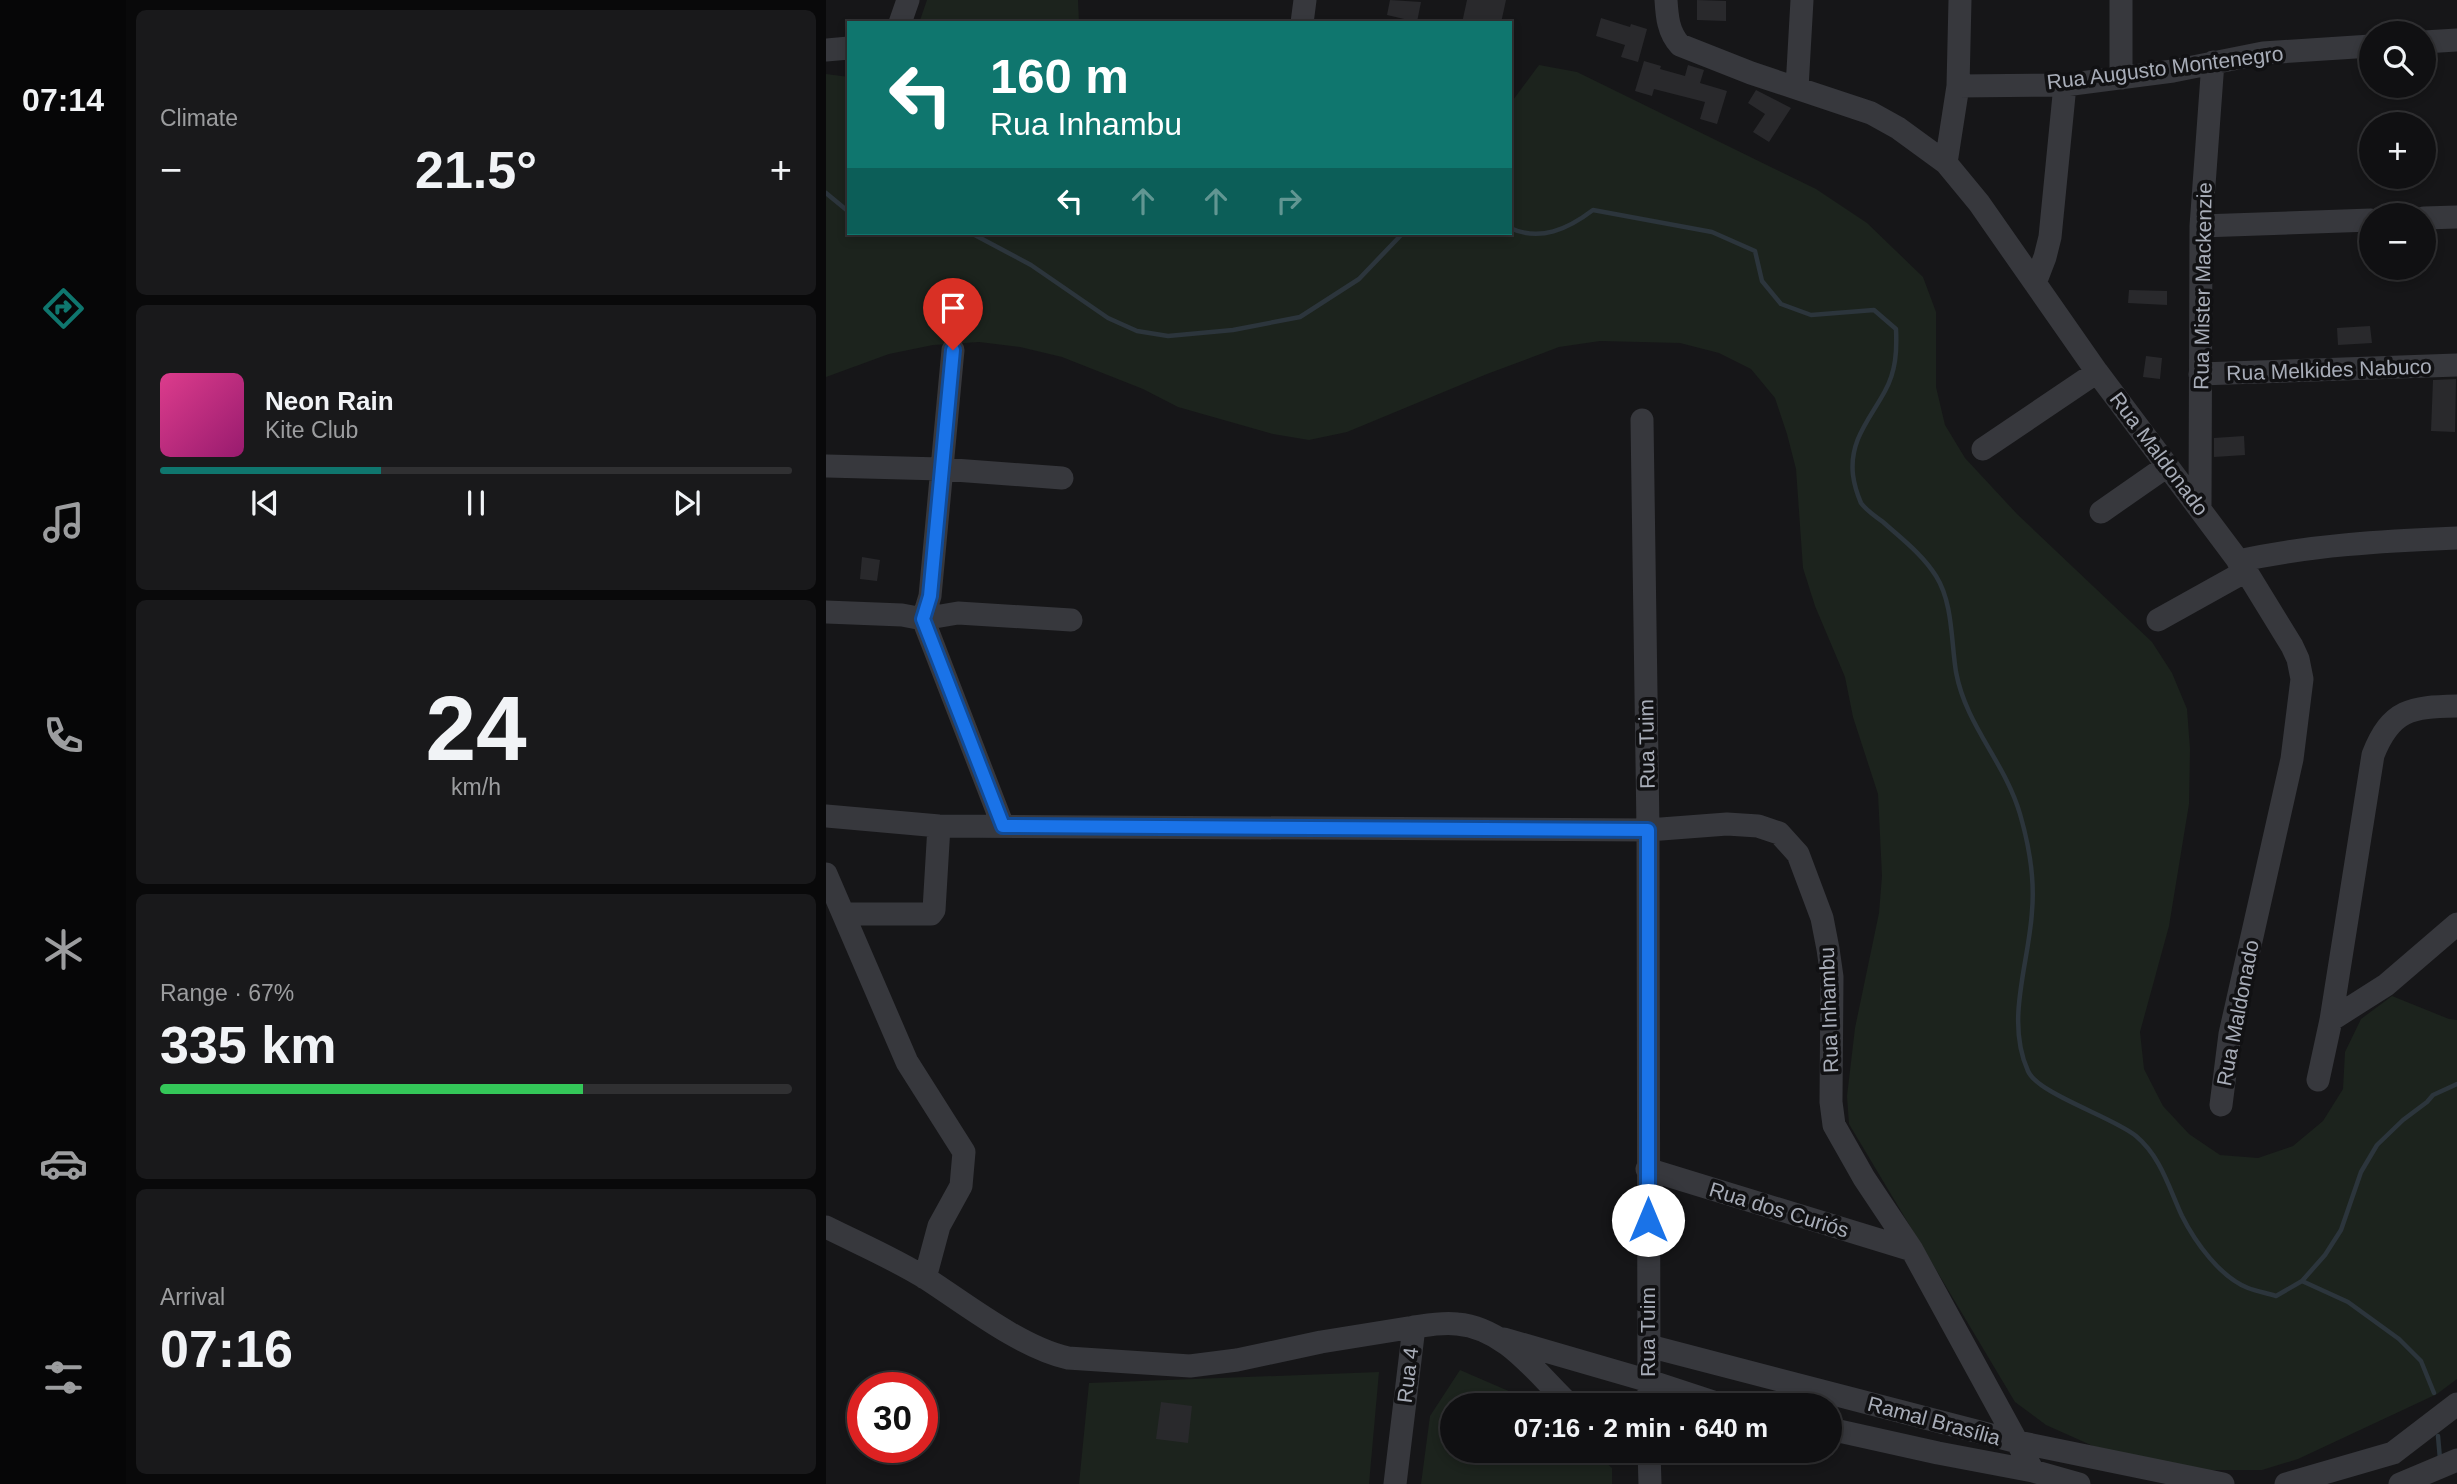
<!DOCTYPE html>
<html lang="en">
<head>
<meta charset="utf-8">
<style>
  :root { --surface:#101012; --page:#19191b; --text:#f1f3f6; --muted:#9c9d9f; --line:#303032; --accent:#0f766e }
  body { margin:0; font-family:Helvetica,sans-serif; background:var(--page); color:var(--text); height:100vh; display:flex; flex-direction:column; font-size:26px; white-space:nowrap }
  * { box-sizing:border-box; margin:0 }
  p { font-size:23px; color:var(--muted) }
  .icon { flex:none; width:38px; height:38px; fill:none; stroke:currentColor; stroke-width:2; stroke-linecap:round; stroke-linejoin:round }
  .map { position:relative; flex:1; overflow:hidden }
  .details { display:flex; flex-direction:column; gap:10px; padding:10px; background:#09090a; width:700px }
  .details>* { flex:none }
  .hud { position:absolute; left:21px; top:21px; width:665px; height:214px; border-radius:0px; box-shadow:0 4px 10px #0003,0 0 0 2px var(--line); background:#0f766e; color:#fff; overflow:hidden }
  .buttons { position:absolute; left:1533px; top:21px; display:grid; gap:14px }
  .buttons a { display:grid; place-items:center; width:77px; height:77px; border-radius:50%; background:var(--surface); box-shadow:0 4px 10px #0003,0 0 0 2px var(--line); font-size:35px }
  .speed { position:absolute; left:21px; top:1372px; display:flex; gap:14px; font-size:35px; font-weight:700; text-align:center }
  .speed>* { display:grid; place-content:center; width:91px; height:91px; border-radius:50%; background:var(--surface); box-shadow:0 4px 10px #0003,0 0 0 2px var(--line); line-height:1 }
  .speed .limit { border:10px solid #d22; background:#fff; color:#111 }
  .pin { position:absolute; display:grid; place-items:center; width:60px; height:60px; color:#fff; margin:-72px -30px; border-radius:50% 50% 50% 0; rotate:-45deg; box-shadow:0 0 7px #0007 }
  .pin .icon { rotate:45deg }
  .me { position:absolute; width:77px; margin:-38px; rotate:0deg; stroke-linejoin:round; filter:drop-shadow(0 0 5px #0008) }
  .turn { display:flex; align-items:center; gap:24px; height:147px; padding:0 28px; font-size:32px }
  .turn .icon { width:91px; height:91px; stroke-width:2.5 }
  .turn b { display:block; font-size:49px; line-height:60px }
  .lanes { display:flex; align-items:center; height:66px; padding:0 28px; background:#0003; justify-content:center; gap:35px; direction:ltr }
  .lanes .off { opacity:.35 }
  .big { font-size:52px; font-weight:700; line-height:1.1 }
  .details .card { flex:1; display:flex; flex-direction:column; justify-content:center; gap:10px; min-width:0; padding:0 24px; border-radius:10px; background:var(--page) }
  .details .dial { align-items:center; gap:0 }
  .dial b { font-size:91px; line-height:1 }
  .song { display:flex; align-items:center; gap:21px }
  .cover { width:84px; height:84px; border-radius:10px; background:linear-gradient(135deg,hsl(330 70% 55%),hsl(320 70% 35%)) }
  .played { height:7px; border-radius:4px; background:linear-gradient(90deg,var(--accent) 35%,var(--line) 35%) }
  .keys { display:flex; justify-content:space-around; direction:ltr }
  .heat { display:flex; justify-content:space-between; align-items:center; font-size:38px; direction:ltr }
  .charge { height:10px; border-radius:5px; background:linear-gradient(90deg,#34c759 67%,var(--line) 0) }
  .trip { position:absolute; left:614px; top:1393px; width:402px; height:70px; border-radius:35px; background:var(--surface); box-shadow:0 4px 10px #0003,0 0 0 2px var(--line); font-weight:700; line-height:70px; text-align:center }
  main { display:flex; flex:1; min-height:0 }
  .dock { display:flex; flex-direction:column; width:126px; justify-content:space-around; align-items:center; background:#060607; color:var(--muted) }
  .dock .icon { width:49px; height:49px }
  .dock .on { color:var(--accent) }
  .dock b { font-size:32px; color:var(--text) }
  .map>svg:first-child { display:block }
  .green { fill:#1c231d }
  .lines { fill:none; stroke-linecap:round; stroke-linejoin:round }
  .stream { stroke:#2c353c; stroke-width:4.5 }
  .building { fill:#29292c }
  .minor { stroke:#37383d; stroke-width:23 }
  .route-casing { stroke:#114b97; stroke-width:18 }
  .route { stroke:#1a73e8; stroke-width:12 }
  .labels { text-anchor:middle; stroke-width:7; stroke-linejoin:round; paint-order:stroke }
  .street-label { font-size:21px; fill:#a8adb8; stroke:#111113 }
</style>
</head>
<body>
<main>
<nav class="dock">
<b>07:14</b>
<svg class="icon on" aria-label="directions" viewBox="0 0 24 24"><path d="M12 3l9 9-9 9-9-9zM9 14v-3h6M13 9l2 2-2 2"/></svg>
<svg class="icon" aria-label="music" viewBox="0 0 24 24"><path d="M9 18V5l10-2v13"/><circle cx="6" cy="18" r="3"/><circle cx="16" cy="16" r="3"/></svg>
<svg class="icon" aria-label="phone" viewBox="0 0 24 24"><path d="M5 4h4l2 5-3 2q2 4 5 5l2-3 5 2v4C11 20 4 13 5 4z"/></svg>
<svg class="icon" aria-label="climate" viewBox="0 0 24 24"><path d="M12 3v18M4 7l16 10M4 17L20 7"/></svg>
<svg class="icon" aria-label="car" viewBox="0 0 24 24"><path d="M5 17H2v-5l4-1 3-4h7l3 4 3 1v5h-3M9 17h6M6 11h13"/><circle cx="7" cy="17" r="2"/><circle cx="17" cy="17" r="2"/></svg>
<svg class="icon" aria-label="filters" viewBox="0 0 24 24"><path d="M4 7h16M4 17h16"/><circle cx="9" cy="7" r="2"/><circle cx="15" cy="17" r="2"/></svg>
</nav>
<section class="details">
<div class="card"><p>Climate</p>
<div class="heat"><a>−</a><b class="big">21.5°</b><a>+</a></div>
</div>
<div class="card">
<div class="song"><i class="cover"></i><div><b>Neon Rain</b><p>Kite Club</p></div></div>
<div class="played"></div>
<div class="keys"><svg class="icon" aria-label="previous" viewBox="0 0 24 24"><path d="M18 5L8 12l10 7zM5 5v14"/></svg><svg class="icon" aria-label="pause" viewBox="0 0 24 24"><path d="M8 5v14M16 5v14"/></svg><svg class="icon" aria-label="next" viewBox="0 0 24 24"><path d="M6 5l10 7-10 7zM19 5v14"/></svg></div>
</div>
<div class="card dial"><b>24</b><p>km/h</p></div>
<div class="card"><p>Range · 67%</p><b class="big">335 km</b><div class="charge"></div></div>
<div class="card"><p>Arrival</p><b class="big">07:16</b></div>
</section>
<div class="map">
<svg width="1631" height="1484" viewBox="0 0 1631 1484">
  <rect width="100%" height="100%" fill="#161618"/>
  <!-- green -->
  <path class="green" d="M101 0H252L253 23H93Z
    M713 65 751 72 990 189 1041 223 1097 277 1110 312V387L1119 425 1139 458 1191 514 1326 642 1346 673 1361 709 1364 749 1363 804 1343 926 1314 1032 1318 1069 1337 1106 1363 1134 1394 1155 1432 1158 1467 1146 1497 1121 1517 1089 1519 1052 1535 1019 1566 996 1623 1019 1631 1020V1379L1611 1394 1472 1459 1436 1470H1359L1276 1450 1220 1425 1189 1402 1023 1124 1021 1096 1029 1028 1053 913 1056 876 1052 794 1027 717 1019 677 989 606 977 568 970 469 961 434 949 398 925 369 893 353 854 343 774 341 733 347 661 374 521 432 483 440 447 434 352 407 317 389 236 357 194 347 153 342 107 345 63 354 0 377V74L23 77V233H684V104Z
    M634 1370 715 1405H626V1451H766L786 1468V1484H595L604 1416Z
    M553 1372 543 1484H253L263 1383Z"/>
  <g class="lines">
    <!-- stream -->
    <path class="stream" d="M0 193 23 212
      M684 228C714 242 742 229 767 210L886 232 929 251 936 281 955 304 985 315 1048 310 1070 329C1071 351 1070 371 1059 391 1044 419 1023 440 1027 475 1028 483 1032 496 1035 503 1040 510 1050 517 1057 522 1076 539 1096 554 1110 576 1127 603 1125 641 1130 672 1140 726 1179 762 1194 814 1203 845 1209 878 1206 911 1203 964 1179 1020 1202 1071 1212 1094 1287 1117 1310 1136 1335 1157 1343 1188 1356 1216 1369 1242 1394 1277 1422 1288 1430 1291 1440 1293 1450 1296L1476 1281 1499 1255 1515 1230 1535 1172 1551 1145 1577 1120 1601 1102 1607 1095 1631 1084
      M145 233 205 265 282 318 311 331 342 336 407 330 474 317 533 279 577 233
      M1476 1281 1522 1302 1573 1339 1595 1361 1608 1393
      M1612 1436 1614 1459"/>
  </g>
  <!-- building -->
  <path class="building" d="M564 0 595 2 591 22 561 15Z
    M641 0H680L675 23H636Z
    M871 0 900 1V21L871 20Z
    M775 18 804 27 805 24 821 29 812 62 795 57 799 45 770 36Z
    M818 61 835 66 834 69 859 76 862 65 878 70 874 83 901 91 891 124 874 119 879 102 828 89 826 96 809 91Z
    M930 90 965 108 943 142 927 132 939 114 922 103Z
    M1303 290 1341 291V305L1302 303Z
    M1544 326 1546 343 1512 345 1511 328Z
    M1320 356 1336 358 1334 379 1317 377Z
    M1630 379 1629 432 1605 431 1607 380Z
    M1418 436 1419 455 1388 457V438Z
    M36 557 54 560 51 581 34 579Z
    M335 1402 366 1406 362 1443 330 1439Z"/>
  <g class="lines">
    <!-- minor -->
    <path class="minor" d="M840 0C841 16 842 32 854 45L925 73 1045 113 1072 128 1120 163 1153 203 1271 372 1420 571 1466 646 1472 659 1476 679 1466 759 1404 1034 1395 1105
      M74 23 82 0
      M476 23 479 0
      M1598 42 1631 40
      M0 50 23 48
      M1295 78V0
      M1132 86 1239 85 1347 71 1437 53 1545 46
      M971 88 976 0
      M1120 163 1132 86 1134 0
      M1598 218 1631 217
      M1375 226 1545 220
      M1209 283 1219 257 1224 237 1239 85
      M127 350 104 596 97 619 132 613 245 620
      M1374 374 1631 365
      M816 420 822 830 823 1405
      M1157 449 1271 372
      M1 466 115 469 236 478
      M1374 509 1375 226 1387 62
      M1275 512 1341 466
      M1412 561C1485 545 1557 541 1631 538
      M0 612 76 615 97 619 177 826
      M1332 620 1420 571
      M0 816 113 826 822 830 901 824 932 826 953 833 972 854 996 918 1002 949 1006 977 1005 1102 1008 1125 1038 1178 1086 1250 1207 1471
      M0 874 81 1062 138 1152 135 1186 113 1226 99 1278
      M18 914H105L108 910 113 826
      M1505 1020 1560 985 1631 924
      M1492 1080 1505 1020 1547 755C1565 709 1585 707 1631 706
      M821 1169 1086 1250
      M0 1227C34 1244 69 1259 101 1279 141 1305 196 1348 242 1358L364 1366 411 1360 495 1342 588 1327
      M678 1339 823 1381 896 1405
      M823 1346 1192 1442 1397 1484
      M1004 1429 1112 1453 1207 1471 1253 1484
      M823 1451 824 1484
      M569 1484 588 1327C602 1325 617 1322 631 1324 680 1328 711 1374 744 1405
      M1460 1484 1567 1453 1631 1404
      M1574 1484 1631 1460"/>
  </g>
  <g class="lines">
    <!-- route casing -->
    <g class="route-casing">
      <path id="route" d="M127 350 104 596 97 619 177 826 822 830V1220"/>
    </g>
    <!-- route -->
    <use href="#route" class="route"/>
  </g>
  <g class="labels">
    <!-- street labels -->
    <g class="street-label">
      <text transform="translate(1339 68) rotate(-7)" y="7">Rua Augusto Montenegro</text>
      <text transform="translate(1377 286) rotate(-89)" y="7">Rua Mister Mackenzie</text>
      <text transform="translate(1503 370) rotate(-2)" y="7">Rua Melkides Nabuco</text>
      <text transform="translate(1333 454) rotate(53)" y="7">Rua Maldonado</text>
      <text transform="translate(821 744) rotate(-91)" y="7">Rua Tuim</text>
      <text transform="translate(1003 1010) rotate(-92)" y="7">Rua Inhambu</text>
      <text transform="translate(1412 1013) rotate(-79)" y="7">Rua Maldonado</text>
      <text transform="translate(953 1210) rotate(17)" y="7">Rua dos Curiós</text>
      <text transform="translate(822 1332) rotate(-90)" y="7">Rua Tuim</text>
      <text transform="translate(582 1375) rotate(-83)" y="7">Rua 4</text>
      <text transform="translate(1108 1421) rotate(15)" y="7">Ramal Brasília</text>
    </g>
  </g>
</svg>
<div class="buttons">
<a><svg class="icon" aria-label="search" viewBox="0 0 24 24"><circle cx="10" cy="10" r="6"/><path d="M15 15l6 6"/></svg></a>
<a>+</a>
<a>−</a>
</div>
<div class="speed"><div class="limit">30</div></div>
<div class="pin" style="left:127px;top:350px;background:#d93025"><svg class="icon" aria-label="arrive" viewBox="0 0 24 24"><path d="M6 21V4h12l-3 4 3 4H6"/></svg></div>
<svg class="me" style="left:822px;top:1220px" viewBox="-20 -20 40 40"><circle r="19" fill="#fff"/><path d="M0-13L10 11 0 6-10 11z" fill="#1a73e8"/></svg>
<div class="trip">07:16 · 2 min · 640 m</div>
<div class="hud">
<div class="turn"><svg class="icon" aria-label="left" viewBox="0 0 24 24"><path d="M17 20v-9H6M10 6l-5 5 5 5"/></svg><div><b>160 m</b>Rua Inhambu</div></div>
<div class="lanes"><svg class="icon" aria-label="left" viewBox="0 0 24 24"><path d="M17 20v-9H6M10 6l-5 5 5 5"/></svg><svg class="icon off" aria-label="ahead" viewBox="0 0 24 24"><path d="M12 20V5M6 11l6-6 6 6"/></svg><svg class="icon off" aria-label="ahead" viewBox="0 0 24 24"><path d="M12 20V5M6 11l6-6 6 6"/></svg><svg class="icon off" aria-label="right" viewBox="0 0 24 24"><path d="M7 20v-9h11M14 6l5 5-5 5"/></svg></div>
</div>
</div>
</main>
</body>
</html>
